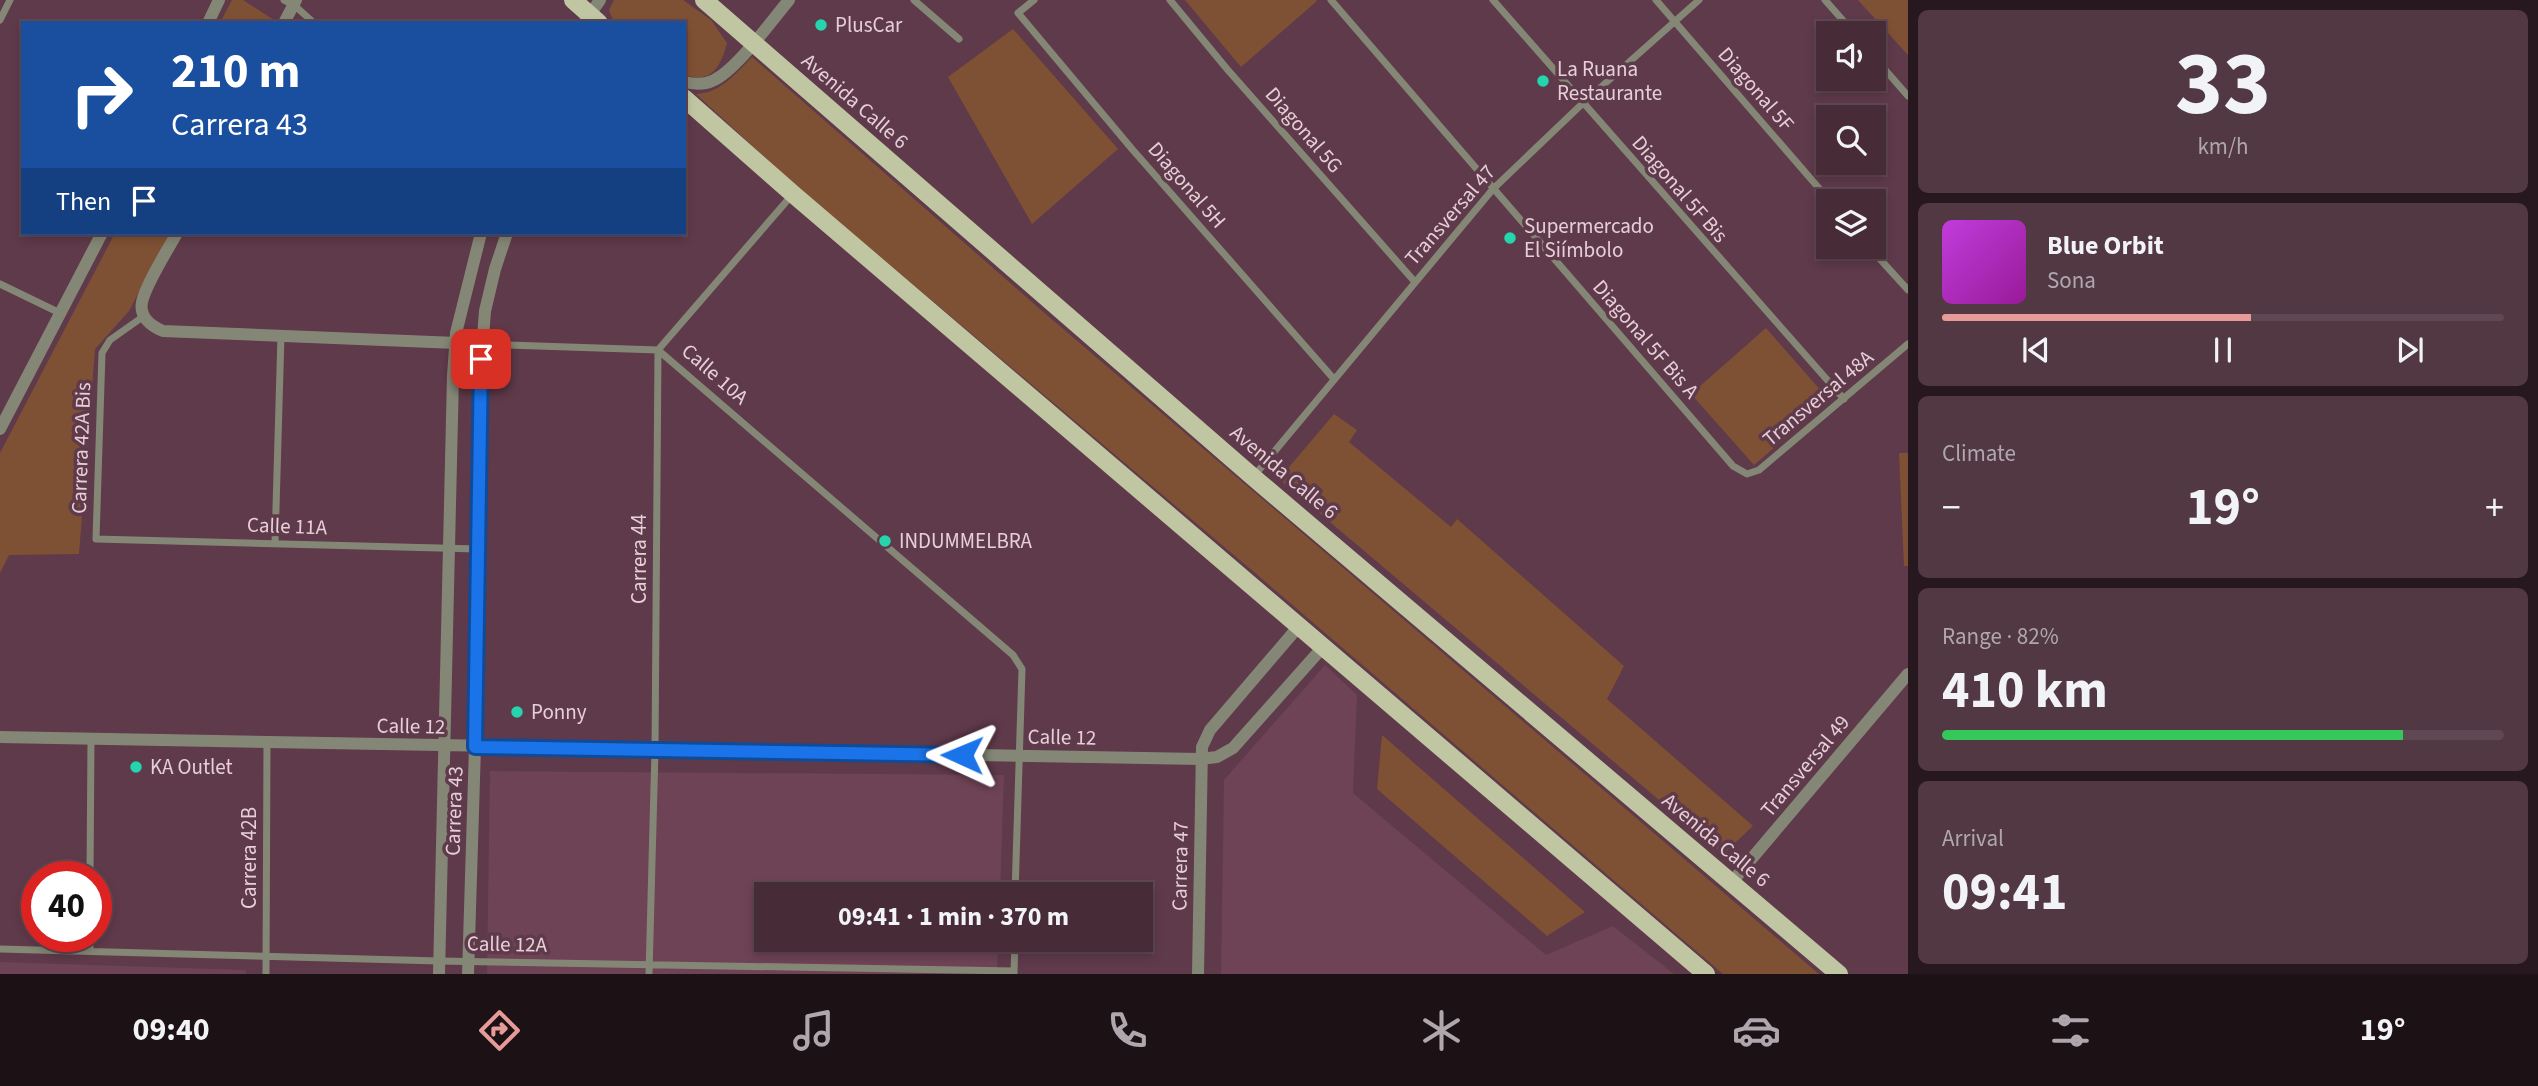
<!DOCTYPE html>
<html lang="en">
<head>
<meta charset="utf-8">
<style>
  :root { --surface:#472c38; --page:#513843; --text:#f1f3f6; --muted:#b0a7ae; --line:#5f4853; --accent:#e69b98 }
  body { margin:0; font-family:"Source Sans 3",sans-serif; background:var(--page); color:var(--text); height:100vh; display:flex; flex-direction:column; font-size:26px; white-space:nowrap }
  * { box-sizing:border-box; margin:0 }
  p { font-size:23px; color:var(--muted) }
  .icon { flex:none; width:38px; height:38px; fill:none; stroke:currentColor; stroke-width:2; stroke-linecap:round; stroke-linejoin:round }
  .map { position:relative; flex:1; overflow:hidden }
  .side { display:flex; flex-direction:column; gap:10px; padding:10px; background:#27181f; width:630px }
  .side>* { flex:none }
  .top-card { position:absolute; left:21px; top:21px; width:665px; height:214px; border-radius:0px; box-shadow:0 4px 10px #0003,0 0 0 2px var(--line); background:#1a4fa0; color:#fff; overflow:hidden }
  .tools { position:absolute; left:1816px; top:21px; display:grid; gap:14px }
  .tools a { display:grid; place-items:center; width:70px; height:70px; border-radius:0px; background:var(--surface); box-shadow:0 4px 10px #0003,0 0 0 2px var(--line); font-size:35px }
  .speed { position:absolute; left:21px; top:861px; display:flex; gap:14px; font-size:35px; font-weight:700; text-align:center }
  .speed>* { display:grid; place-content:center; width:91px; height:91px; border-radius:50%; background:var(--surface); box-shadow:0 4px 10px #0003,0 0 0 2px var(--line); line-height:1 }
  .speed .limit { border:10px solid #d22; background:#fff; color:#111 }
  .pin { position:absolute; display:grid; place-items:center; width:60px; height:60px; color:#fff; margin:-30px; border-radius:14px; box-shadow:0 4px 10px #0006 }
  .me { position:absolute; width:77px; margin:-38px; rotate:271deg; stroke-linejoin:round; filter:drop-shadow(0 0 5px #0008) }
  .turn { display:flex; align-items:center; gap:24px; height:147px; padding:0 35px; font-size:32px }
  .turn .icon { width:91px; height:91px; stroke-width:2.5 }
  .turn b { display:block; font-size:49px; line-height:60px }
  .then { display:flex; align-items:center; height:66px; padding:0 35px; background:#0003; gap:14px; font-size:26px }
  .big { font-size:52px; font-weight:700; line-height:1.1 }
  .side .widget { flex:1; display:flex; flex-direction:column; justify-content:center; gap:10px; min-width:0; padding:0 24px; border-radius:10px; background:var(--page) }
  .side .dial { align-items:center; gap:0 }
  .dial b { font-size:91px; line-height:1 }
  .song { display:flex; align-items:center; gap:21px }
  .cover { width:84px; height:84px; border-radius:10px; background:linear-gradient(135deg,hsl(290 70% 55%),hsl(300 70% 35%)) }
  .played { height:7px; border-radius:4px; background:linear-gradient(90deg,var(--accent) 55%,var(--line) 55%) }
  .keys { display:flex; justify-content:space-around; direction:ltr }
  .heat { display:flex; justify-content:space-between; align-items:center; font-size:38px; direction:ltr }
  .charge { height:10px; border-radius:5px; background:linear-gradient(90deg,#34c759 82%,var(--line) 0) }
  .trip { position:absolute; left:754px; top:882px; width:399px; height:70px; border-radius:0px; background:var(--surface); box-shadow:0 4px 10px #0003,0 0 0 2px var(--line); font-weight:700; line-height:70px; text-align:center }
  .menu { display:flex; height:112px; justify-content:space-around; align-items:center; background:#1c1216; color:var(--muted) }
  .menu .icon { width:49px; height:49px }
  .menu .selected { color:var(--accent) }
  .menu b { font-size:32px; color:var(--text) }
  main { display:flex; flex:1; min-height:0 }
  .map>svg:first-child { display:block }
  .built { fill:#6e4355 }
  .green { fill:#7f5134 }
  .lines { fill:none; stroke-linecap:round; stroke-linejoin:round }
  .minor { stroke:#858776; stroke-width:7 }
  .tertiary { stroke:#858776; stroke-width:12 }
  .primary { stroke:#c1c6a2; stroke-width:18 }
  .route-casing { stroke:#114b97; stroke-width:18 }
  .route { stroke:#1a73e8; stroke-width:12 }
  .poi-dot { fill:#24d5ae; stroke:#5f3a4a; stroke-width:2.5 }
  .labels { text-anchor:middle; stroke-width:7; stroke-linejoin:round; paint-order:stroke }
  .poi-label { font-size:21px; fill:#e6cfd8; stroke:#5f3a4a; text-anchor:start }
  .street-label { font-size:21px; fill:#e6cfd8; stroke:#5f3a4a }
</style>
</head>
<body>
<main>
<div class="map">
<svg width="1908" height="974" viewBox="0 0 1908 974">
  <rect width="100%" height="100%" fill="#5f3a4a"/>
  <!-- built -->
  <path class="built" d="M1325 665 1357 695 1353 793 1546 955 1613 926 1674 974H1221L1224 780Z
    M490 771 1004 775 1000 894H766V940H998L997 974H487Z
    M0 962 246 970V974H0Z"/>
  <!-- green -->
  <path class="green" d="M232 0H243L277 22 220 23Z
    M614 0H683L711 20 727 43C721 66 712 84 684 75V23H614L609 10Z
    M1185 0H1316L1317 1 1241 67Z
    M1858 0H1908V55Z
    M1013 29 1118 149 1032 224 948 77Z
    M752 57 1041 310 1819 974H1723L1254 572 794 184 696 94C721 93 735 74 752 57Z
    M115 233H170L129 311 95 349 79 554 9 555 0 573V453Z
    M1766 328 1829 400 1754 465 1691 394Z
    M1334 414 1357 430 1349 442 1451 527 1457 519 1624 666 1607 699 1753 826 1723 854 1279 479Z
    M1899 453H1908V566H1904Z
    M1382 735 1585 912 1547 936 1377 789Z"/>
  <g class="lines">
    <!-- minor -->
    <path class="minor" d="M284 0 294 5 314 23
      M914 0 959 39
      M1034 0 1018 13 1132 149 1333 378
      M1170 0 1227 69 1415 282
      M1331 0 1733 466 1747 474 1759 470 1908 344
      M1493 0 1844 399
      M1656 0 1830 201
      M1825 0 1854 33
      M0 20 10 0
      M1874 57 1908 96
      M1869 247 1908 290
      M0 284 62 314
      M144 316 110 340 102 353 96 539 478 549
      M482 344 658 350 1013 655 1022 669 1015 894
      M1254 476 1493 189 1582 104 1699 0
      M275 543 281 335
      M90 877 91 739
      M0 949 439 961 1014 971
      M90 951V936
      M1014 973 1015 940
      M266 974 267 742
      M649 974 655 750 658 350 792 195"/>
    <!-- tertiary -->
    <path class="tertiary" d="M208 23 219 0
      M284 23 296 0
      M584 23 600 0
      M684 82C693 84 703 85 712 81 735 72 772 20 789 0
      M177 233C167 251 146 284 142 302 139 317 151 326 163 331L481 344
      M0 429 102 233
      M0 737 1200 759 1217 757 1233 748 1323 647
      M1731 883 1908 674
      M439 974 453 376 456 333 481 233
      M468 974 475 747 480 375 485 311 495 269 507 233
      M1198 974 1202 747 1210 730 1299 626"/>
    <!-- primary -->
    <path class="primary" d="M573 0 599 23
      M704 0 1253 477 1839 974
      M684 98 793 194 1706 974"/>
  </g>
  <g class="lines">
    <!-- route casing -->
    <g class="route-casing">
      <path id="route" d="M481 359 475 747 962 755"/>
    </g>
    <!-- route -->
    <use href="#route" class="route"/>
  </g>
  <!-- markers -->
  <g class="poi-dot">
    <circle cx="821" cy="25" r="7"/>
    <circle cx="1543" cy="81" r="7"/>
    <circle cx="1510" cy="238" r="7"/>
    <circle cx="885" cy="541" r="7"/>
    <circle cx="517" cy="712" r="7"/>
    <circle cx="136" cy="767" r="7"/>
  </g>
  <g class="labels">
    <!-- poi labels -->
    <g class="poi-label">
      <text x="835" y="32">PlusCar</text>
      <text x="1557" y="76">La Ruana<tspan x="1557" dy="24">Restaurante</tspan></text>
      <text x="1524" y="233">Supermercado<tspan x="1524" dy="24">El Siímbolo</tspan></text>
      <text x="899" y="548">INDUMMELBRA</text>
      <text x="531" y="719">Ponny</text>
      <text x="150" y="774">KA Outlet</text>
    </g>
    <!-- street labels -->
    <g class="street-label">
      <text transform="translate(1756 89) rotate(49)" y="7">Diagonal 5F</text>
      <text transform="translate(855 101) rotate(41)" y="7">Avenida Calle 6</text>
      <text transform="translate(1304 130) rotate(49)" y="7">Diagonal 5G</text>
      <text transform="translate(1187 185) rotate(49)" y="7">Diagonal 5H</text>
      <text transform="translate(1680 189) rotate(49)" y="7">Diagonal 5F Bis</text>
      <text transform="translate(1450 215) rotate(-49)" y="7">Transversal 47</text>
      <text transform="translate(1646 339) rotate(49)" y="7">Diagonal 5F Bis A</text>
      <text transform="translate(715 374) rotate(41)" y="7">Calle 10A</text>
      <text transform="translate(1818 398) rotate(-40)" y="7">Transversal 48A</text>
      <text transform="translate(81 448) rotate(-88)" y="7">Carrera 42A Bis</text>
      <text transform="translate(1284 472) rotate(40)" y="7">Avenida Calle 6</text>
      <text transform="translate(287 526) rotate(2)" y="7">Calle 11A</text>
      <text transform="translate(639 559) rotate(-90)" y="7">Carrera 44</text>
      <text transform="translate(411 726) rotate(1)" y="7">Calle 12</text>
      <text transform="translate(1062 737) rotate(1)" y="7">Calle 12</text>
      <text transform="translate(1805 766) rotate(-50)" y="7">Transversal 49</text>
      <text transform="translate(454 811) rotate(-88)" y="7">Carrera 43</text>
      <text transform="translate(1716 840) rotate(40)" y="7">Avenida Calle 6</text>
      <text transform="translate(249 858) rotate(-90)" y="7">Carrera 42B</text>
      <text transform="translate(1180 866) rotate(-89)" y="7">Carrera 47</text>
      <text transform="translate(507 944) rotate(1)" y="7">Calle 12A</text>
    </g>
  </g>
</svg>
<div class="tools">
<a><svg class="icon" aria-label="sound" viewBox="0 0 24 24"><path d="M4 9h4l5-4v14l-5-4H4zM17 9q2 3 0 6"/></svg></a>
<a><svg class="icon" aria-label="search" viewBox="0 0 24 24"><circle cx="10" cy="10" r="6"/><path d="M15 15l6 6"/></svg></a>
<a><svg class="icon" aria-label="layers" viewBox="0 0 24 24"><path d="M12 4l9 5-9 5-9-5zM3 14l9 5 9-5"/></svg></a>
</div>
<div class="speed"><div class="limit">40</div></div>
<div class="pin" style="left:481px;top:359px;background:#d93025"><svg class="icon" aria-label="arrive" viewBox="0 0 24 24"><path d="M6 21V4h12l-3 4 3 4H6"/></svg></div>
<svg class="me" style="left:962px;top:755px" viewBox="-20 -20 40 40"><path d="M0-17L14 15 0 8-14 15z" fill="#1a73e8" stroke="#fff" stroke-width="4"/></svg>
<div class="trip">09:41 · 1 min · 370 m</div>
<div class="top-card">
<div class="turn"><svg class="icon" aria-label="right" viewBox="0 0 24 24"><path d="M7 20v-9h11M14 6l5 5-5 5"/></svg><div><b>210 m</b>Carrera 43</div></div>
<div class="then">Then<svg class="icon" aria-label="arrive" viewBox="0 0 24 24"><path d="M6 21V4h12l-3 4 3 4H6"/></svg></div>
</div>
</div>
<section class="side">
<div class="widget dial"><b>33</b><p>km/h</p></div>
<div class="widget">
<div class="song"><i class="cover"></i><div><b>Blue Orbit</b><p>Sona</p></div></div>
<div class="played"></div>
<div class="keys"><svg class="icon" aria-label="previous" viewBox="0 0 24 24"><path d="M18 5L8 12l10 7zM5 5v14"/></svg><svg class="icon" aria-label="pause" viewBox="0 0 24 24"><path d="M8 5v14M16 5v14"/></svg><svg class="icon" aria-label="next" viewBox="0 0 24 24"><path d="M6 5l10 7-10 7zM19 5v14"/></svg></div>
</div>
<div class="widget"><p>Climate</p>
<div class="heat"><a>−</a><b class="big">19°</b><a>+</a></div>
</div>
<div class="widget"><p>Range · 82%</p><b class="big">410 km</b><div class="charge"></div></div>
<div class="widget"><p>Arrival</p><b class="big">09:41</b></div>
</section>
</main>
<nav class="menu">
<b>09:40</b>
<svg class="icon selected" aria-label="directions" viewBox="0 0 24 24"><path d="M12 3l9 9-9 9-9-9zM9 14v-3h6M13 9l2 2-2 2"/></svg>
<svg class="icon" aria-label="music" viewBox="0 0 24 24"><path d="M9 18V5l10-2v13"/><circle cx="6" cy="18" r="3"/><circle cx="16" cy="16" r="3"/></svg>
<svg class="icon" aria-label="phone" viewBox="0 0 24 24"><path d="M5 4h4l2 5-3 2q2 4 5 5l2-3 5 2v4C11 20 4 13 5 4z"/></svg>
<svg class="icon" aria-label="climate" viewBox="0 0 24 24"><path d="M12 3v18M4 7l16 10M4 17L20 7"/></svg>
<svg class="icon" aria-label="car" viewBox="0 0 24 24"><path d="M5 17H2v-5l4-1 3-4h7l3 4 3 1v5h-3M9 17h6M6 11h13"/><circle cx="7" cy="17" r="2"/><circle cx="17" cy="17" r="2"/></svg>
<svg class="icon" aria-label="filters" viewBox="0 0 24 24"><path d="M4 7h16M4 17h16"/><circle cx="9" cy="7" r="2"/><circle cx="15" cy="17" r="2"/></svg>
<b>19°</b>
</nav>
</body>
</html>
